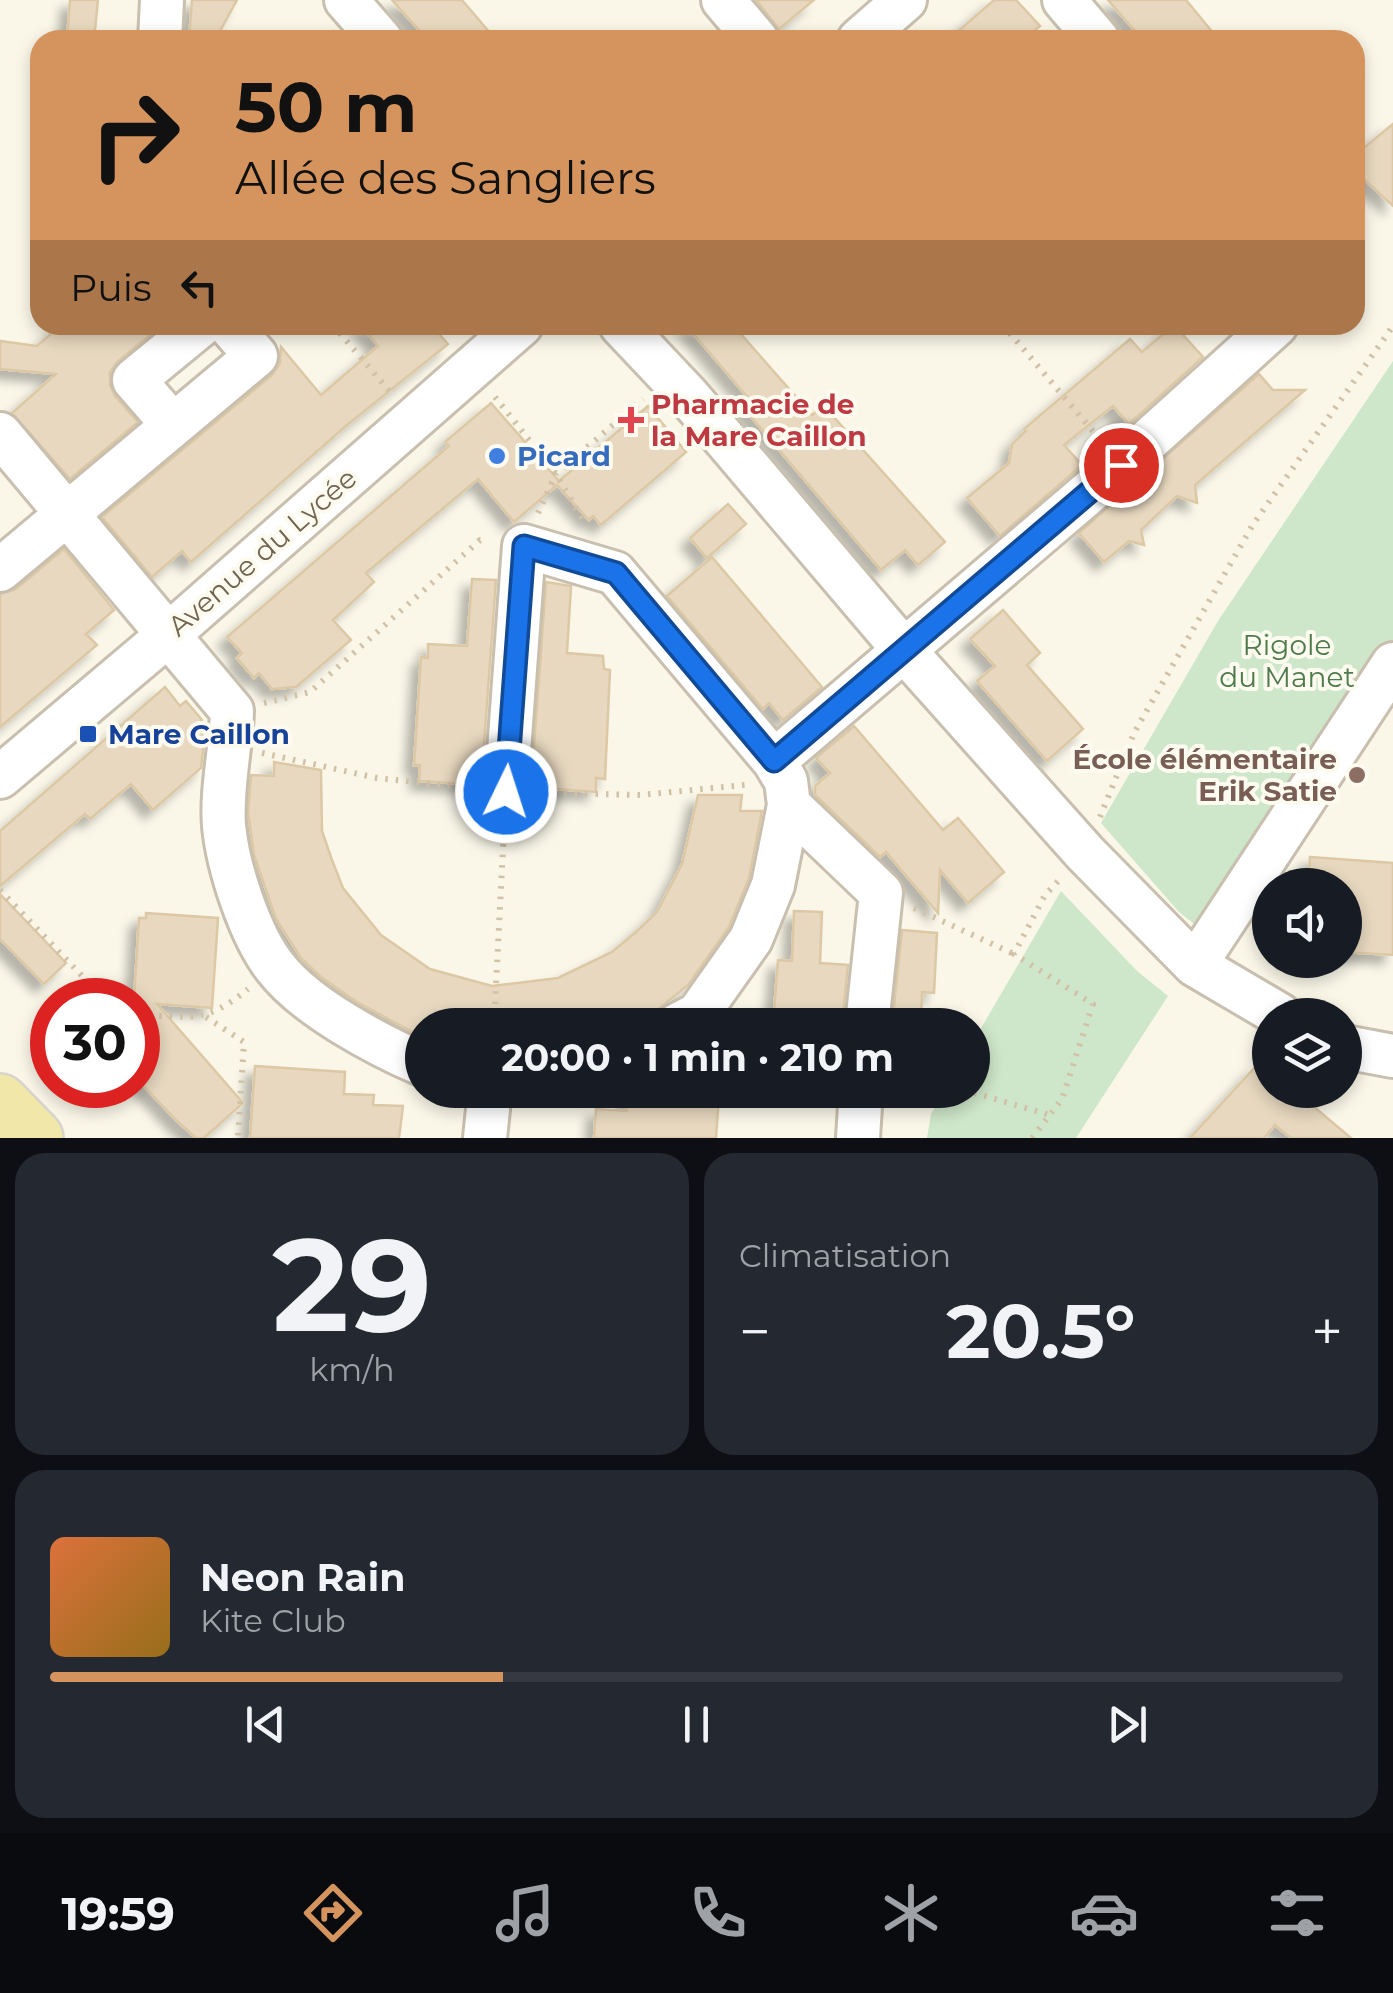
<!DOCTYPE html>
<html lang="fr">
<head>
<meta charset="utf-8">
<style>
  :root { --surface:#171b24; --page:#242831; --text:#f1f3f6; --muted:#9ea1a6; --line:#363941; --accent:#d5945d }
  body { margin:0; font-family:Montserrat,sans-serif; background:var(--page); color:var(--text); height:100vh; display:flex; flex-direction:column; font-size:38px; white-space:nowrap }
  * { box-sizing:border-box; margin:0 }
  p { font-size:32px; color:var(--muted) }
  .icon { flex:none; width:55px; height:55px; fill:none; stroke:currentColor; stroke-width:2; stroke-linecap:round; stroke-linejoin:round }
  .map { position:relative; height:1138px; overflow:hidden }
  .drawer { display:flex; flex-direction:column; gap:15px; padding:15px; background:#0d0f14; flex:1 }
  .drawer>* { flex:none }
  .top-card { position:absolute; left:30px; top:30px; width:1335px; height:305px; border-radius:30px; box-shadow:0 5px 15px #0003; background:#d5945d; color:#111; overflow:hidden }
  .tools { position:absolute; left:1252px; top:868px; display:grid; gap:20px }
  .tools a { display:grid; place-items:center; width:110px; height:110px; border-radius:50%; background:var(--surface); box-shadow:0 5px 15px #0003; font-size:50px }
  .speed { position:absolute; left:30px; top:978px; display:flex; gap:20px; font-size:50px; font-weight:700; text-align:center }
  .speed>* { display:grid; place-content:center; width:130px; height:130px; border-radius:50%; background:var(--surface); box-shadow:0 5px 15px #0003; line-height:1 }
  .speed .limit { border:15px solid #d22; background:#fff; color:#111 }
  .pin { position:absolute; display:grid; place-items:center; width:85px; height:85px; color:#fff; margin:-42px; border:5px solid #fff; border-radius:50%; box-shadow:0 2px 10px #0007 }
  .me { position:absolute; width:110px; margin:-55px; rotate:4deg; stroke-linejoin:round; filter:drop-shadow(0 0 8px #0008) }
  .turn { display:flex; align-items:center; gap:35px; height:210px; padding:0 40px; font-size:45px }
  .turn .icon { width:130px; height:130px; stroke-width:2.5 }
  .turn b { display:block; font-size:70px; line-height:85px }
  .then { display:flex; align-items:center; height:95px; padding:0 40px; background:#0003; gap:20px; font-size:38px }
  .big { font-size:75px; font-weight:700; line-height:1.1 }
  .drawer .card { flex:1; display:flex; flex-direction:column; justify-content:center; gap:15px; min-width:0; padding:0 35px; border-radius:30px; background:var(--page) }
  .drawer .dial { align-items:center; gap:0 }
  .dial b { font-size:130px; line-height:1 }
  .song { display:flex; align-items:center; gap:30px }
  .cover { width:120px; height:120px; border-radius:15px; background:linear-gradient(135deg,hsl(20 70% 55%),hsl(40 70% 35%)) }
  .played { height:10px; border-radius:5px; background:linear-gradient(90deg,var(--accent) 35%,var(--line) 35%) }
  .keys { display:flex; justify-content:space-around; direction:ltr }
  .heat { display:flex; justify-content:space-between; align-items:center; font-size:55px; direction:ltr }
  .drawer .tiles { flex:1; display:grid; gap:15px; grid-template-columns:1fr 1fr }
  .card:last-child { grid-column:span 2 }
  .trip { position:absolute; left:405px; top:1008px; width:585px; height:100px; border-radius:50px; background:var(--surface); box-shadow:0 5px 15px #0003; font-weight:700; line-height:100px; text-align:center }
  .menu { display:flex; height:160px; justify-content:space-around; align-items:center; background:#090b0e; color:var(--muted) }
  .menu .icon { width:70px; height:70px }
  .menu .selected { color:var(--accent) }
  .menu b { font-size:45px; color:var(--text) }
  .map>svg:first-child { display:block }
  .green { fill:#cee6c9 }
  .building { fill:#e7d8bf; stroke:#ddc8a6; stroke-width:2.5; filter:url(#shadow) }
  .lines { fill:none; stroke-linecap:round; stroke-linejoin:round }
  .minor-casing { stroke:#c8bfae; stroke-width:48 }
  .major-casing { stroke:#d7d4ce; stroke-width:60 }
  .path { stroke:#d1c1a7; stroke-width:6; stroke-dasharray:2.5 8; stroke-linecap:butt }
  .minor { stroke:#fff; stroke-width:42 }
  .major { stroke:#f0e7a9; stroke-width:55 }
  .route-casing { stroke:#114b97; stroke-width:25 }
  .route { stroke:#1a73e8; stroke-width:18 }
  .health-dot { fill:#e0444e; stroke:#fdfbef; stroke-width:4 }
  .shop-dot { fill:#3f7fe0; stroke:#fdfbef; stroke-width:4 }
  .transit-dot { fill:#1a4fb4; stroke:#fdfbef; stroke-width:4 }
  .education-dot { fill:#8d6e63; stroke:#fdfbef; stroke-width:4 }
  .labels { text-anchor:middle; stroke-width:8; stroke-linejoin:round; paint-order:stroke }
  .health-label { font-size:28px; font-weight:bold; fill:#be3a42; stroke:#fdfbef; text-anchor:start }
  .shop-label { font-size:28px; font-weight:bold; fill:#366cbe; stroke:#fdfbef; text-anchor:start }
  .street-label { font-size:28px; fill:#716450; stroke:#fdfbef }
  .park-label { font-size:28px; fill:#4f7b4c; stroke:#fdfbef }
  .transit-label { font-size:28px; font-weight:bold; fill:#164399; stroke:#fdfbef; text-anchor:start }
  .education-label { font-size:28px; font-weight:bold; fill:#785e54; stroke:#fdfbef; text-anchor:end }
</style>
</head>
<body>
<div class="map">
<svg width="1393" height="1138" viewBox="0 0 1393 1138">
  <defs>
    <filter id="shadow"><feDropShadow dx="-9" dy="9" stdDeviation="5" flood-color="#0004"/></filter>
  </defs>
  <rect width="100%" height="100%" fill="#faf7e9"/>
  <!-- green -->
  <path class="green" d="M1393 361V643L1207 934 1179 912 1101 823 1218 621Z
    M1061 891 1137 971 1168 996 1076 1138H927L931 1114 945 1090H972L973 1042Z"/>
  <!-- building -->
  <path class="building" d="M70 0H98L94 40H67Z
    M192 0H237L215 40H189Z
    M392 0H462L496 40H428Z
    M756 0H814L779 29Z
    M994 0H1016L1040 26 1024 40H948Z
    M1108 0H1186L1219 40H1143Z
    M1393 124V206L1355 171V155Z
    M61 325H162L118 361 110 372V385L115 396 138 422 70 479 12 413 56 374 0 369V341L37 346Z
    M361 325H431L448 344 347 425 191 562 182 551 152 577 102 517 272 375 280 363 281 347 321 395 378 346Z
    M686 325H733L812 415 824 406 945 542 918 565 905 550 881 570 741 405 749 399Z
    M1174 325 1203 357 1129 424 1113 406 1064 445 1082 465 1000 536 967 498 1009 463 1012 444 1026 431 1024 429 1130 339 1142 352Z
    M1259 374 1273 390H1305L1195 485 1197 503 1177 496 1141 530 1144 545 1129 541 1104 562 1079 533Z
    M491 403 559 481 648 406 686 452 601 525 593 516 589 520 557 485 514 522 478 479 366 573 374 582 333 620 351 640 296 687 272 689 259 673 254 678 237 658 242 653 227 637 449 446 445 442Z
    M728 504 746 524 707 558 690 538Z
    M64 549 114 610 86 634 97 645 0 727V594L16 589Z
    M712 557 822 687 783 720 769 703 763 709 667 596Z
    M472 579 496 580 481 785 419 781 420 765H414L421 657 428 658V644L467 646Z
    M546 582 571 586 567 653 603 656 604 669 610 670 605 779 596 778V792L531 787Z
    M1003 610 1040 653 1027 665 1083 729 1047 761 977 681 995 666 970 639Z
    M165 687 180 706 186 701 202 720 198 725 205 734 201 768 153 810 131 784 90 819 85 814 0 886V831Z
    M854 726 943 830 958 818 1004 872 968 903 940 870 938 913 886 852 880 857 815 795V786L830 773 816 758Z
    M274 762 321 770 322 831 332 860 343 888 381 935 430 969 492 986 558 978 612 952 636 932 657 912 682 864 698 795H742L740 811H762L749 878 729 927 688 985 651 1015 632 1025H597L594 1019 567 1025H422V1037L357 1002 321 977 301 958 276 919 254 855 248 812 251 775 274 776Z
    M1310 857 1393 863V955L1345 952V885H1308Z
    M0 894 66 963 44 984 0 939Z
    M794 911 822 912 820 963 848 965 842 1025H773L778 960 792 961Z
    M146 913 218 918 212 1008 157 1004 243 1103 204 1138H196L178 1122 138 1080V1073L149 1063 138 1050V1000H134L139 918H146Z
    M902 930 937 933 934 993 922 992 921 1025H892Z
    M255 1066 345 1072 344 1094 374 1095 373 1105 403 1106 399 1138H250Z
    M1256 1066 1270 1080V1090H1294L1351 1138H1291L1275 1125 1264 1138H1190Z
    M628 1091 719 1096 716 1138H594L596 1109 627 1111Z"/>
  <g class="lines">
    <!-- minor casing -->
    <g class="minor-casing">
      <path id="minor" d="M346 0 381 40
        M723 0 757 40
        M1064 0 1098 40
        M160 40 162 0
        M859 40 905 0
        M621 325 689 397 903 649 1085 853 1195 965 1280 1015
        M173 425 134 380 201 325
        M0 434 232 711C231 748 221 789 224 826 228 867 250 936 276 968 306 1007 378 1045 422 1064
        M0 570 256 356 229 325
        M0 777 168 635 521 325
        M506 792 524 546 615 573 774 761
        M789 805 881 893 867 1025
        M1195 965 1393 664
        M677 1025 698 1014 751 939 773 885 789 805 786 781 774 761 1121 465 1276 325
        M1345 1047 1393 1056
        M485 1138 490 1090
        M858 1138 861 1090"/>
    </g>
    <!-- major casing -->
    <g class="major-casing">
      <path id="major" d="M0 1102 35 1138"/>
    </g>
    <!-- path -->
    <path class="path" d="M333 325 391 393
      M1003 325 1098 437
      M495 397 556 474 586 525
      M538 513 556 474 643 399
      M264 703 310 692 480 540 487 541
      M262 753 377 778 471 788
      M543 793 641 795 745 785
      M1100 817 1134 733 1252 526 1393 326
      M0 890 105 1000
      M914 908 1014 954
      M138 1015C191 1016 204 1025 248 989
      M206 1017 244 1042 238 1138
      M494 1025 504 828
      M964 1090 1050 1115
      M1032 1138 1062 1099 1093 1004 1014 954 1045 895 1062 877"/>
    <!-- minor -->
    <use href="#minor" class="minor"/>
    <!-- major -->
    <use href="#major" class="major"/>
  </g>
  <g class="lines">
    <!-- route casing -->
    <g class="route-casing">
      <path id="route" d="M506 792 524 546 616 573 774 761 1121 465"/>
    </g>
    <!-- route -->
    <use href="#route" class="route"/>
  </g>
  <!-- markers -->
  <path class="health-dot" d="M626 405h10v10h10v10h-10v10h-10v-10h-10v-10h10z"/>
  <circle class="shop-dot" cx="497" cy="456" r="10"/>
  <rect class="transit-dot" x="78" y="724" width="20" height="20" rx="5"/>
  <circle class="education-dot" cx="1357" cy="775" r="10"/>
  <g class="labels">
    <!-- health labels -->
    <g class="health-label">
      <text x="651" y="414">Pharmacie de<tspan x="651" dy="32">la Mare Caillon</tspan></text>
    </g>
    <!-- shop labels -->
    <g class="shop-label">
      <text x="517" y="466">Picard</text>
    </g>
    <!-- street labels -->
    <g class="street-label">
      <text transform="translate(262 552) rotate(-41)" y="10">Avenue du Lycée</text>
    </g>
    <!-- park labels -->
    <g class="park-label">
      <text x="1287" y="655">Rigole<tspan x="1287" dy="32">du Manet</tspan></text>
    </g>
    <!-- transit labels -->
    <g class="transit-label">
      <text x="108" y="744">Mare Caillon</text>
    </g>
    <!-- education labels -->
    <g class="education-label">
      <text x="1337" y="769">École élémentaire<tspan x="1337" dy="32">Erik Satie</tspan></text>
    </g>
  </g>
</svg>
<div class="tools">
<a><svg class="icon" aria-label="sound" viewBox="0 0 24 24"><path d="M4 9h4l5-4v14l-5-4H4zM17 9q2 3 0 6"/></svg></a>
<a><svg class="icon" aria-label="layers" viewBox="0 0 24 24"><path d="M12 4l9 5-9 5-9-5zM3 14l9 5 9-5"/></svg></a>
</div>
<div class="speed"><div class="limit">30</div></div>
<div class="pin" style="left:1121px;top:465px;background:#d93025"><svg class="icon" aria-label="arrive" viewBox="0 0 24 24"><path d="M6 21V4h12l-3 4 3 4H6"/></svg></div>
<svg class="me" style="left:506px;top:792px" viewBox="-20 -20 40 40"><circle r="17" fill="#1a73e8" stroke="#fff" stroke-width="3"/><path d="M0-11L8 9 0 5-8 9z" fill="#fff"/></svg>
<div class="trip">20:00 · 1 min · 210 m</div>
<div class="top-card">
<div class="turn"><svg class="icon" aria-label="right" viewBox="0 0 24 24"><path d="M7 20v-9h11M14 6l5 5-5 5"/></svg><div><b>50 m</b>Allée des Sangliers</div></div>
<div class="then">Puis<svg class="icon" aria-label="left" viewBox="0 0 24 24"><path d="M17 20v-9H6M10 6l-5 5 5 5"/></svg></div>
</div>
</div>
<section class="drawer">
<div class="tiles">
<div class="card dial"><b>29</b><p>km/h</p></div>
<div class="card"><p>Climatisation</p>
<div class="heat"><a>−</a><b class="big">20.5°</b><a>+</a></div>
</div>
<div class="card">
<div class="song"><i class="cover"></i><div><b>Neon Rain</b><p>Kite Club</p></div></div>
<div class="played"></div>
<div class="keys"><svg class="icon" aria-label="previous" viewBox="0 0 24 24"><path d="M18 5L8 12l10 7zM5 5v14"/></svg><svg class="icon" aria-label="pause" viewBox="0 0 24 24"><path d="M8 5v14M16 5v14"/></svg><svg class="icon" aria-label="next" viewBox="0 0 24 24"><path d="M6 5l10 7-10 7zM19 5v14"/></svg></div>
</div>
</div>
</section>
<nav class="menu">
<b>19:59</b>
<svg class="icon selected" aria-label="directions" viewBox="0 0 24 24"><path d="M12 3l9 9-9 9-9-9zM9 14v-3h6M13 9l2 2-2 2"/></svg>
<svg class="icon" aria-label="music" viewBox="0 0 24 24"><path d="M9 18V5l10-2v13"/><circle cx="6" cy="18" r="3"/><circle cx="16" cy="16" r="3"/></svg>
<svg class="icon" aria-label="phone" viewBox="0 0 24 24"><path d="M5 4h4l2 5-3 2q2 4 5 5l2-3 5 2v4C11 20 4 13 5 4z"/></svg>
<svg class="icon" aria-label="climate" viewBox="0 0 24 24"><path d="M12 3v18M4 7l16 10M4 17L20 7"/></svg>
<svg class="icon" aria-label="car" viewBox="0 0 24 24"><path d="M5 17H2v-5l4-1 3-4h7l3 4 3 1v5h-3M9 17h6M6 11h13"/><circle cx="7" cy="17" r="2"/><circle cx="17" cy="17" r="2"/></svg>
<svg class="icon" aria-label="filters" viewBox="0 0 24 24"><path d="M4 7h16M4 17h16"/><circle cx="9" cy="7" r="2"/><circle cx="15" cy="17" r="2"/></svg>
</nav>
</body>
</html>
